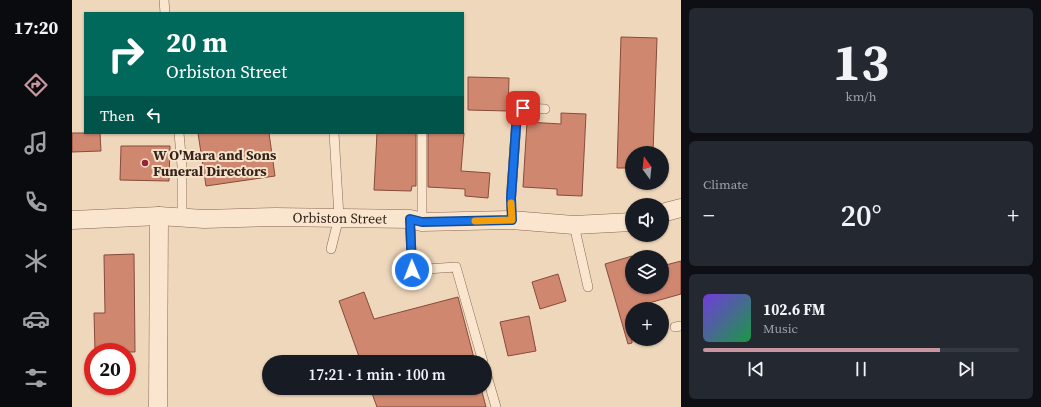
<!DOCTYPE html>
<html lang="en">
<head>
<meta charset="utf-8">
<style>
  :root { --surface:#171b24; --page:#242831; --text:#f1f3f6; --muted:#9ea1a6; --line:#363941; --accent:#c995a0 }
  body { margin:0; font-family:"Source Serif 4",serif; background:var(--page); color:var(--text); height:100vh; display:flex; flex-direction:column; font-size:15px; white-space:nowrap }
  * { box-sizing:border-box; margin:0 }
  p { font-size:13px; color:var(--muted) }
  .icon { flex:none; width:22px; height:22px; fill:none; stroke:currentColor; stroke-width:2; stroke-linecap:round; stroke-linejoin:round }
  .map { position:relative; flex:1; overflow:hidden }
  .panel { display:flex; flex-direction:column; gap:8px; padding:8px; background:#0d0f14; width:360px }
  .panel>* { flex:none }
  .top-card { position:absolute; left:12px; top:12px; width:380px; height:122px; border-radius:0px; box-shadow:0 1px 3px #0004; background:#00695c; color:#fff; overflow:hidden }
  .needle { width:26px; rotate:345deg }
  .controls { position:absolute; left:553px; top:146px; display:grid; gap:8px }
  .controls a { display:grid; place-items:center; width:44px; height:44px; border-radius:50%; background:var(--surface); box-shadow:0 1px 3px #0004; font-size:20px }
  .speed { position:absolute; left:12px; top:343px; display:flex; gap:8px; font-size:20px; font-weight:700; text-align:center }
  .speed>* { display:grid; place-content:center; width:52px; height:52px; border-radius:50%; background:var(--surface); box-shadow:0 1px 3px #0004; line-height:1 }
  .speed .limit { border:6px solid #d22; background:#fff; color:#111 }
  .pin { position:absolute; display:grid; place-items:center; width:34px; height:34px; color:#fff; margin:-17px; border-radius:8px; box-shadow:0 2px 6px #0006 }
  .me { position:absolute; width:44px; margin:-22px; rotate:359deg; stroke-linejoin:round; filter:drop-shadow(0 0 3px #0008) }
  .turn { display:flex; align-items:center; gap:14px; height:84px; padding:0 16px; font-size:18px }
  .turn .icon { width:52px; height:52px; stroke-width:2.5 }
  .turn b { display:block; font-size:28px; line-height:34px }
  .then { display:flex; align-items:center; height:38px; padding:0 16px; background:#0003; gap:8px; font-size:15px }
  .big { font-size:30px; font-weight:600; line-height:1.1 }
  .panel .tile { flex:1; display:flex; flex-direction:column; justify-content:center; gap:6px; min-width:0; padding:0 14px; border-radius:6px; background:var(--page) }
  .panel .dial { align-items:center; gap:0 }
  .dial b { font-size:52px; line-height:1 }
  .song { display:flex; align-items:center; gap:12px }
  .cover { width:48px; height:48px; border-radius:6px; background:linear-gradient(135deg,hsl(260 70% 55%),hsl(140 70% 35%)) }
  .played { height:4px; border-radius:2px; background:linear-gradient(90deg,var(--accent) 75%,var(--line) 75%) }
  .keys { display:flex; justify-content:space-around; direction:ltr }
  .heat { display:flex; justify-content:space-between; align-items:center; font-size:22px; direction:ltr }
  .trip { position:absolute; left:190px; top:355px; width:230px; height:40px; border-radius:20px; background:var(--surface); box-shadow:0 1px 3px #0004; font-weight:600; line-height:40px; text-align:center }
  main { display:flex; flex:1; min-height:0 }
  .tabs { display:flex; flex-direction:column; width:72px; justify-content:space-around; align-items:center; background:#090b0e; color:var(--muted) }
  .tabs .icon { width:28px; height:28px }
  .tabs .on { color:var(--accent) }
  .tabs b { font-size:18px; color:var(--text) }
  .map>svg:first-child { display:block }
  .building { fill:#cf876f; stroke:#874b3a }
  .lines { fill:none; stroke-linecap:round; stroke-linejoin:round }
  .service-casing { stroke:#876755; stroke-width:10 }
  .minor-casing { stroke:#876755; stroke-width:19 }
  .service { stroke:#fae6ce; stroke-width:9 }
  .minor { stroke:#fae6ce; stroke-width:18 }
  .route-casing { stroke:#114b97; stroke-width:10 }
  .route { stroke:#1a73e8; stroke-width:7 }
  .slow { stroke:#f59e0b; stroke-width:7 }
  .poi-dot { fill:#982337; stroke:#f6e3cb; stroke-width:1.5 }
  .labels { text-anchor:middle; stroke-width:4; stroke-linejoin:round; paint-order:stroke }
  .poi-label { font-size:14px; font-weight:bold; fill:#35231a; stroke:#f6e3cb; text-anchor:start }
  .street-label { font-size:14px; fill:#35231a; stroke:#f6e3cb }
</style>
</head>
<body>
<main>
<nav class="tabs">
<b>17:20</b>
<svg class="icon on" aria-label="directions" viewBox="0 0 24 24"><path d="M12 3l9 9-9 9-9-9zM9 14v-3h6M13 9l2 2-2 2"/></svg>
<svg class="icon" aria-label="music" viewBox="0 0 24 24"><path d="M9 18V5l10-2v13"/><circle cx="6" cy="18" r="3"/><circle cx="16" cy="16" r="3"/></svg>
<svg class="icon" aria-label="phone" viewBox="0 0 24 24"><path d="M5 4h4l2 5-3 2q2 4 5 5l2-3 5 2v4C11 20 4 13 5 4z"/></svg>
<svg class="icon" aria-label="climate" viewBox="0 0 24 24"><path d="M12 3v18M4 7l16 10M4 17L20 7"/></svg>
<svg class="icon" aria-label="car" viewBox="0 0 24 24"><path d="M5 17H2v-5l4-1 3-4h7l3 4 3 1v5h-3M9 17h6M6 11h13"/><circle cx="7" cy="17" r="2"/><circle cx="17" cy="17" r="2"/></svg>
<svg class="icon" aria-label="filters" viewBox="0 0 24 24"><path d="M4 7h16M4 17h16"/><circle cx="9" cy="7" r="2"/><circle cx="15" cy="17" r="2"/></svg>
</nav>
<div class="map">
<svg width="609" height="407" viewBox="0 0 609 407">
  <rect width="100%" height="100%" fill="#efd7bb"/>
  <!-- building -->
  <path class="building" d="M549 37 585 38 581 153H560V168H545Z
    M396 77 437 78 436 111 396 110Z
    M489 113 514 114 510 196 485 195V189L451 187 455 122 489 124Z
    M0 133H28L29 151 0 152Z
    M126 133H197L203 176 134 186Z
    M305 133H344V186H340L339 191 302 190Z
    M356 133H392L389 171 418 173 416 198 393 196V189L356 187Z
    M49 146H98L97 181 48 180Z
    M62 254 63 352H23L22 313H33L32 255Z
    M560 256V287H590V266L609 261V294L577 303 578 309H560V343L556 344 533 264Z
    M486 274 494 301 468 309 460 282Z
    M292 292 302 319 386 297 403 362H289L267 301Z
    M457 316 464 351 436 356 428 322Z
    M298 388H409L414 407H305Z"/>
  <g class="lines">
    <!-- service casing -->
    <g class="service-casing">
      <path id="service" d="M92 0 93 13
        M107 133 110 166V218
        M338 219 340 270 384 267 411 362
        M439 220V198L445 113 447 110 451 108 473 109
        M350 222V133
        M502 225 516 287
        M259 249 267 217 262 133
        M603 327 609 326
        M413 369 424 407"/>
    </g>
    <!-- minor casing -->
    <g class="minor-casing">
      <g id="minor">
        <path d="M590 213 609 208"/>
        <path id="s1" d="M0 220 87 216 132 219 203 217 338 219 350 222 439 220 502 225 560 222"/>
        <path d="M86 407 87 216"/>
      </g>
    </g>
    <!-- service -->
    <use href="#service" class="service"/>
    <!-- minor -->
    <use href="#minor" class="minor"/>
  </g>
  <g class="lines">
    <!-- route casing -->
    <g class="route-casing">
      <path id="route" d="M340 270 338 219 350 222 440 220 439 198 445 113 447 110 451 108"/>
    </g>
    <!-- route -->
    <use href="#route" class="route"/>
    <!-- slow -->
    <path class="slow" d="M403 221 440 220 439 203"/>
  </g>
  <!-- markers -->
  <circle class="poi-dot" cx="73" cy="163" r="4"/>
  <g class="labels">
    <!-- poi labels -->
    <g class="poi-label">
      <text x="81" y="160">W O'Mara and Sons<tspan x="81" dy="16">Funeral Directors</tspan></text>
    </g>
    <!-- street labels -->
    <g class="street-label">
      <text dy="5" stroke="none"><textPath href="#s1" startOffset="268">Orbiston Street</textPath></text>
    </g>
  </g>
</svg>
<div class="controls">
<a><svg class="needle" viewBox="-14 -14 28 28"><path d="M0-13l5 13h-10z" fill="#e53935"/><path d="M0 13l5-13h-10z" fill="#9ea1a6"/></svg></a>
<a><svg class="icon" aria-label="sound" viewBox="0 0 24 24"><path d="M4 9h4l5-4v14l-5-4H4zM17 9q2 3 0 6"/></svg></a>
<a><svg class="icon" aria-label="layers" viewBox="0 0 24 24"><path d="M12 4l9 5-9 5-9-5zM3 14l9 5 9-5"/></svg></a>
<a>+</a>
</div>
<div class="speed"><div class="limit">20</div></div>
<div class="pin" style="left:451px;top:108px;background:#d93025"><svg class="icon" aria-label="arrive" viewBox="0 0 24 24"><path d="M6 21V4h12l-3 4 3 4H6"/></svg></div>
<svg class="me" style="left:340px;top:270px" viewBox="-20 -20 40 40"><circle r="17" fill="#1a73e8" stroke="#fff" stroke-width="3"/><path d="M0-11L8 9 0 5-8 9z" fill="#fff"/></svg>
<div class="trip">17:21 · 1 min · 100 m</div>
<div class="top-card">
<div class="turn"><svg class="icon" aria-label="right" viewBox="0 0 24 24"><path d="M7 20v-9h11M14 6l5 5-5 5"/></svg><div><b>20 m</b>Orbiston Street</div></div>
<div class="then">Then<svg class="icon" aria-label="left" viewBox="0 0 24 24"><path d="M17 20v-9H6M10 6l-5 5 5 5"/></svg></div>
</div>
</div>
<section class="panel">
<div class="tile dial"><b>13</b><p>km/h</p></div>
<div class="tile"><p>Climate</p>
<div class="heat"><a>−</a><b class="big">20°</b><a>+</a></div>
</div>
<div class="tile">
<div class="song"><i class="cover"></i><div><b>102.6 FM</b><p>Music</p></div></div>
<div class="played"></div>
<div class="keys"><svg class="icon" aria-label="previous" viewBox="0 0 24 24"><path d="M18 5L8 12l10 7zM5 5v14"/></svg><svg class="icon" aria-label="pause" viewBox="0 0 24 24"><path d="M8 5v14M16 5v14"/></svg><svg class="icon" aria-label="next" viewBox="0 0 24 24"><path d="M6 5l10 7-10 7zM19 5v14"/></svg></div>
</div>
</section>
</main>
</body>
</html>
